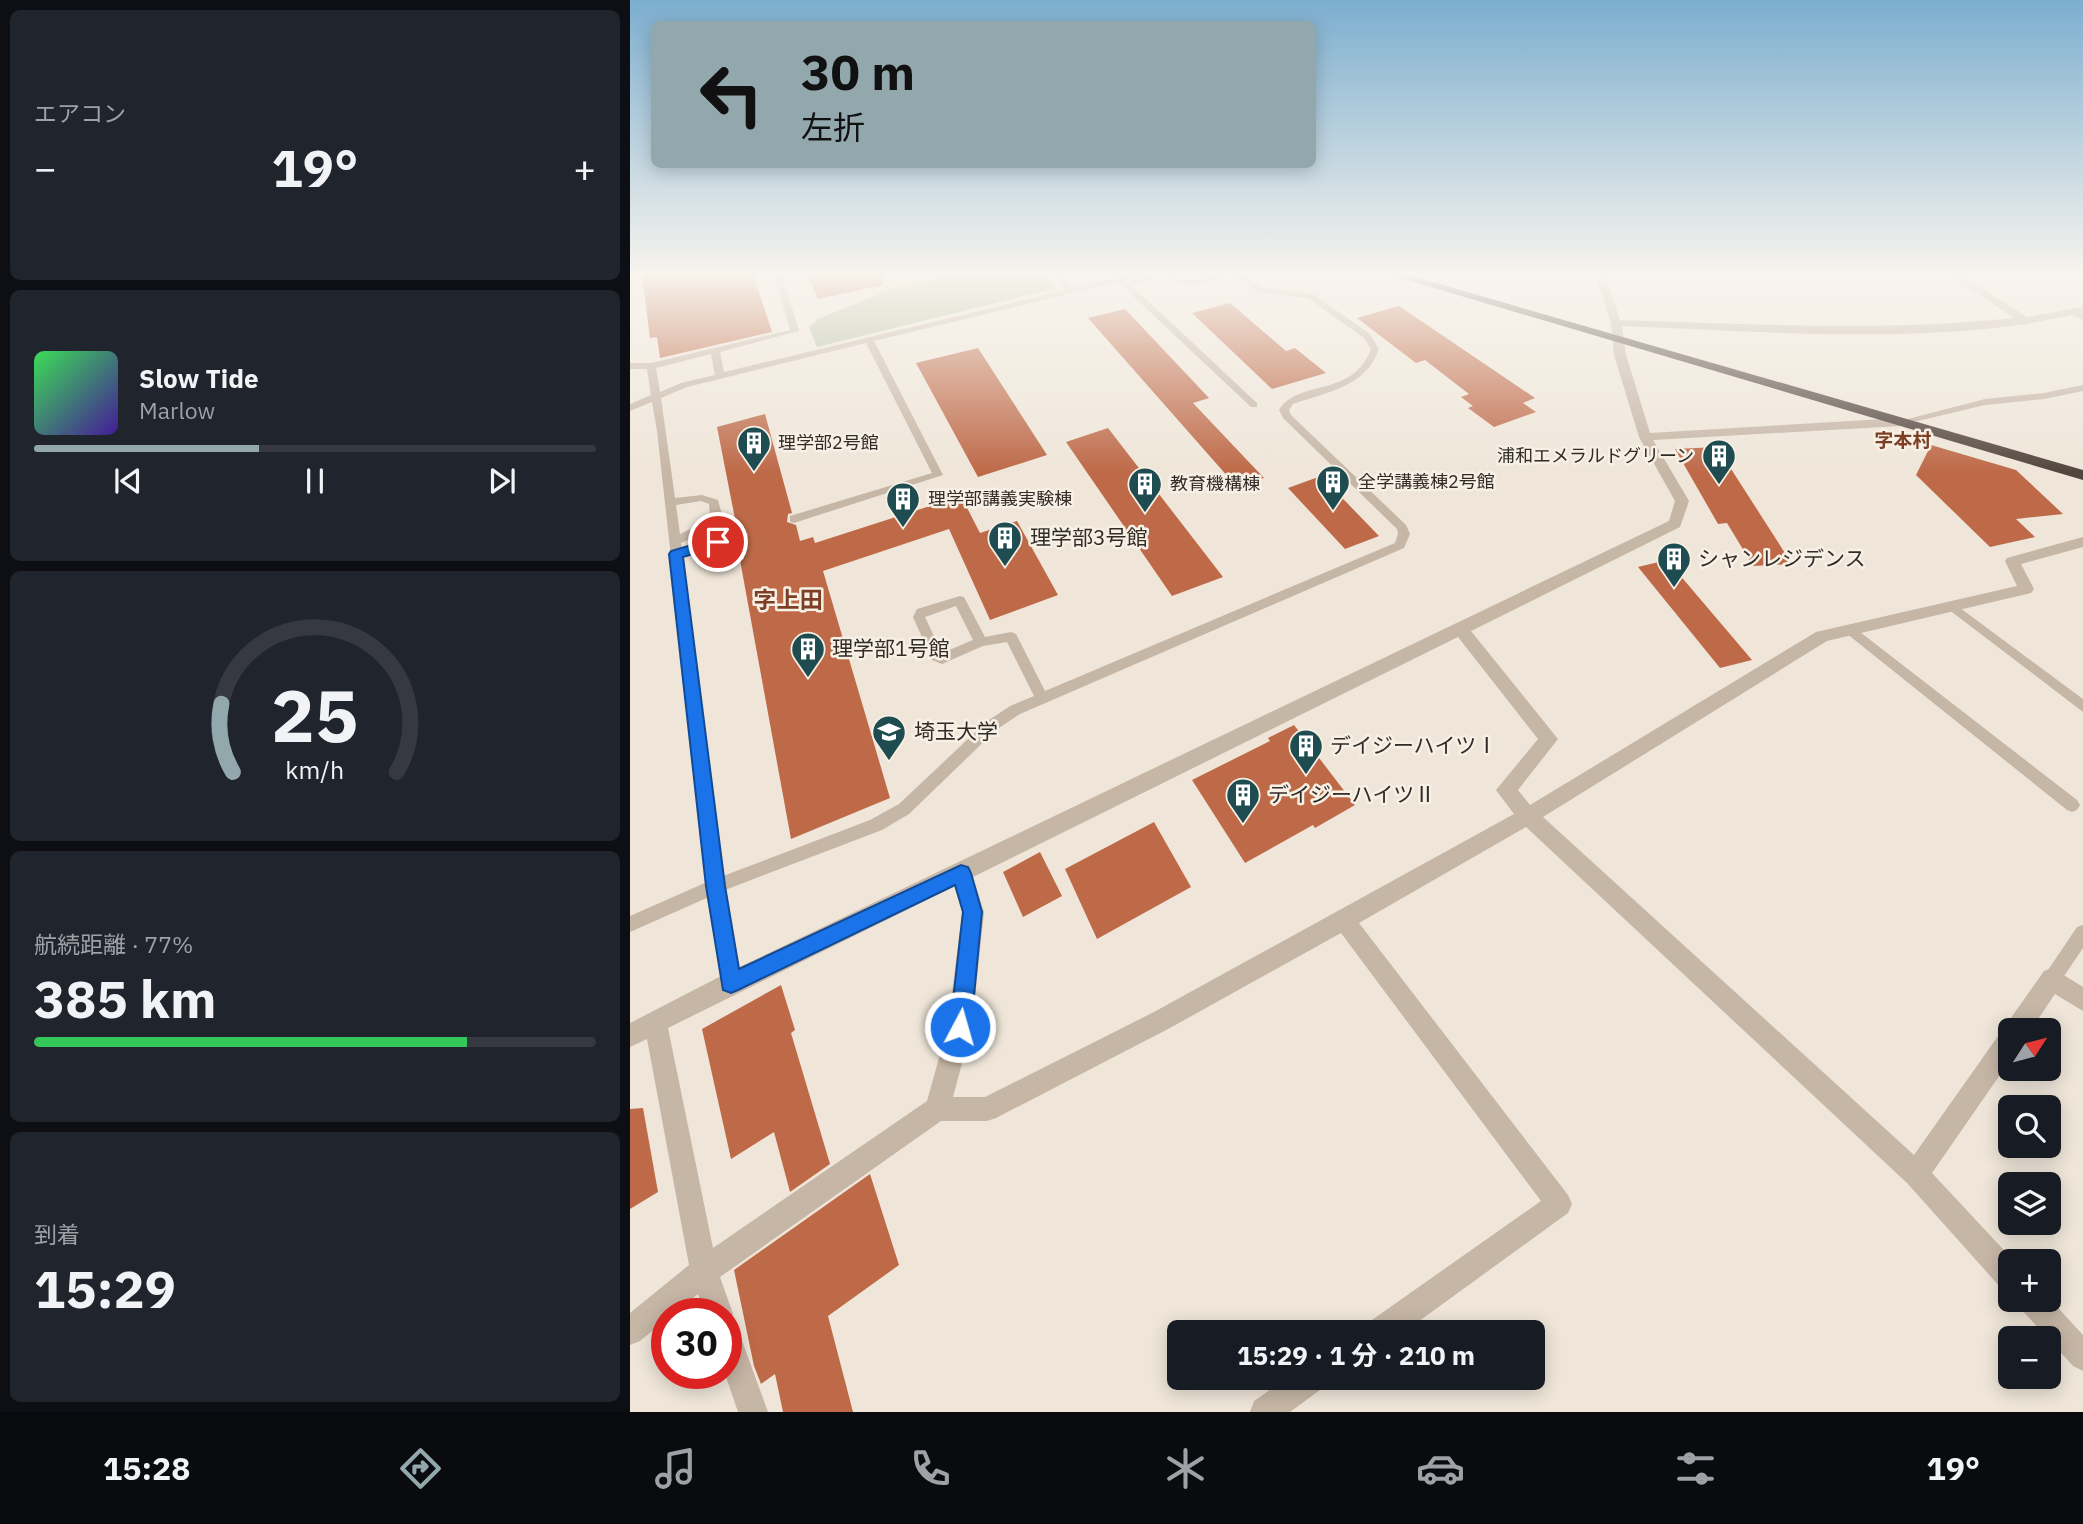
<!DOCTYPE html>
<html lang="ja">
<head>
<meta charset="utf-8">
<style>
  :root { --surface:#171b24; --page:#20242c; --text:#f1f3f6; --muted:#9ea1a6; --line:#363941; --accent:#92a8ac }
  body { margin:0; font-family:"IBM Plex Sans","Noto Sans JP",sans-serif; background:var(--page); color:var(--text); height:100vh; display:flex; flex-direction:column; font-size:26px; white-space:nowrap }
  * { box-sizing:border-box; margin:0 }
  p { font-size:23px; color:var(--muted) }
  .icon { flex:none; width:38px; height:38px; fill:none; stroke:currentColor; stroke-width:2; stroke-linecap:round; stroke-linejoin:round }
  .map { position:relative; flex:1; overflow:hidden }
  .sheet { display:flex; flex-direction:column; gap:10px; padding:10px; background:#0d0f14; width:630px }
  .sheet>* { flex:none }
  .banner { position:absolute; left:21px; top:21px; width:665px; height:147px; border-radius:10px; box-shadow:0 4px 18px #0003; background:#92a8ac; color:#111; overflow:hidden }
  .needle { width:46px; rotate:54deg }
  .tools { position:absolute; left:1368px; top:1018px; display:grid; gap:14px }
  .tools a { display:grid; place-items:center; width:63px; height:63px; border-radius:10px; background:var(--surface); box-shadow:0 4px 18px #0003; font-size:35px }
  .speed { position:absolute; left:21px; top:1298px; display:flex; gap:14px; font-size:35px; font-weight:700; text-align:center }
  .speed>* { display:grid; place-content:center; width:91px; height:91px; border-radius:50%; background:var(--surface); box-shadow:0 4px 18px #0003; line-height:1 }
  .speed .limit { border:10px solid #d22; background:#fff; color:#111 }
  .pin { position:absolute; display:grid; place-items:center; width:60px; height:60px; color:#fff; margin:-30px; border:4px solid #fff; border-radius:50%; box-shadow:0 2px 7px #0007 }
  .me { position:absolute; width:77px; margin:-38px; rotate:6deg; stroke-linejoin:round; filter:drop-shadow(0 0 5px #0008) }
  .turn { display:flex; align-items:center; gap:24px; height:147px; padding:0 35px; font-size:32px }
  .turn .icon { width:91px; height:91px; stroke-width:2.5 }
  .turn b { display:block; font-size:49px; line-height:60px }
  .big { font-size:52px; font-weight:700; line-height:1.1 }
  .sheet .card { flex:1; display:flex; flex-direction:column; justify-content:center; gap:10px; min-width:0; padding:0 24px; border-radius:10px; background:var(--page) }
  .sheet .dial { align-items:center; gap:0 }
  .dial svg { height:182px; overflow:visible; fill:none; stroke:var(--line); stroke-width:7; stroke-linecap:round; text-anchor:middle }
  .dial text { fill:var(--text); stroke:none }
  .song { display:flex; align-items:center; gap:21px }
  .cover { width:84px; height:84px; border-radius:10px; background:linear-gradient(135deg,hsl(130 70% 55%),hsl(260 70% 35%)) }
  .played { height:7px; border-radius:4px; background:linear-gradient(90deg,var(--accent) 40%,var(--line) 40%) }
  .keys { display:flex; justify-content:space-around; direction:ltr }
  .heat { display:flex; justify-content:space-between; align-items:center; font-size:38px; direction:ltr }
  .charge { height:10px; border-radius:5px; background:linear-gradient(90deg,#34c759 77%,var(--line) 0) }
  .trip { position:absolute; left:537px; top:1320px; width:378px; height:70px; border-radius:10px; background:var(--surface); box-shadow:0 4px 18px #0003; font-weight:700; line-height:70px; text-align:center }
  .tab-bar { display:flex; height:112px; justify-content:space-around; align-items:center; background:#090b0e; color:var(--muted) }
  .tab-bar .icon { width:49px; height:49px }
  .tab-bar .active { color:var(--accent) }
  .tab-bar b { font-size:32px; color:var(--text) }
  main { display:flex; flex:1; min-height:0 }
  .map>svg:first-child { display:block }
  .green { fill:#b0bd9b }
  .building { fill:#be6a49 }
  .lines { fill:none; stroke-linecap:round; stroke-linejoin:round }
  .lane { fill:#c6b6a6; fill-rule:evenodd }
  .street { fill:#c6b6a6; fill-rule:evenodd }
  .highway { fill:#53463e; fill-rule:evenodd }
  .route { fill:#1a73e8; stroke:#114b97; stroke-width:2 }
  .labels { text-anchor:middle; stroke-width:5; stroke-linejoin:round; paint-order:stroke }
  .far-poi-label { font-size:18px; fill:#332b27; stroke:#f7f0e5; text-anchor:start }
  .far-neighbourhood-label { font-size:19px; font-weight:bold; fill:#7c3e25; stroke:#f7f0e5 }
  .poi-label { font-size:21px; fill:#332b27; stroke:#f7f0e5; text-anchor:start }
  .neighbourhood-label { font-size:23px; font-weight:bold; fill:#7c3e25; stroke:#f7f0e5 }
</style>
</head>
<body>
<main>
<section class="sheet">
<div class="card"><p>エアコン</p>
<div class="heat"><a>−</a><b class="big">19°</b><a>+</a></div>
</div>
<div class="card">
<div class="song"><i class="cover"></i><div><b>Slow Tide</b><p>Marlow</p></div></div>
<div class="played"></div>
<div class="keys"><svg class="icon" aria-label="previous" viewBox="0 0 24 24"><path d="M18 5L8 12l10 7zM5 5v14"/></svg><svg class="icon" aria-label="pause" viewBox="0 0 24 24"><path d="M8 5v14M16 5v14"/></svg><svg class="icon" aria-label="next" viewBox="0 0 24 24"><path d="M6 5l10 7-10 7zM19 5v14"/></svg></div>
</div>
<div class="card dial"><svg viewBox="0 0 100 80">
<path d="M14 69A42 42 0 1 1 86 69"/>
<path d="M14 69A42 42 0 0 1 9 39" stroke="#92a8ac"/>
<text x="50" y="56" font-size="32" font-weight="700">25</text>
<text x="50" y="72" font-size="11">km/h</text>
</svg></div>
<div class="card"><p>航続距離 · 77%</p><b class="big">385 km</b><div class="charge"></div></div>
<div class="card"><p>到着</p><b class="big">15:29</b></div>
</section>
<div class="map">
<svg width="1453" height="1412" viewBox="0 0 1453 1412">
  <rect width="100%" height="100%" fill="#efe6d9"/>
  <!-- green -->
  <path class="green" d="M328 274H415L427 288 187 347 179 327 188 319 262 289Z"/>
  <!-- building -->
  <path class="building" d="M12 274H123L142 332 30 358 27 337 20 338Z
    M177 274H252L253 285 188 299Z
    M600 303 656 351 665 348 696 373 642 389 562 313Z
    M769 306 905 398 893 403 906 412 864 427 838 408 843 406 831 397 839 394 795 360 786 363 727 318Z
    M495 309 579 398 563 403 634 478 607 487 458 318Z
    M348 348 417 455 348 477 286 363Z
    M135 414 162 513 158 514 157 522 166 525 170 541 183 537 185 543 331 496 350 533 387 521 428 595 360 620 319 529 193 571 260 798 161 839 110 560 114 559 110 542 118 534 107 529 87 427Z
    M478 428 593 577 542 596 436 442Z
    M1301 445 1386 470 1433 514 1386 519 1405 537 1360 547 1286 475Z
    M1087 447 1162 564 1123 566 1097 523 1088 524 1045 449Z
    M691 476 749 536 715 549 658 488Z
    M1037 560 1122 660 1090 668 1008 567Z
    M664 725 725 805 685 828 683 825 615 863 562 780 640 741 638 738Z
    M524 822 561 887 467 939 435 869Z
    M410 852 432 896 393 917 373 872Z
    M151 985 165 1030 161 1033 200 1164 160 1192 144 1132 101 1159 72 1029Z
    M13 1108 28 1192 0 1209V1109Z
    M240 1174 269 1265 198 1316 223 1412H153L145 1374 131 1384 124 1366 104 1270Z"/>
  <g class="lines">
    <!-- lane -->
    <path class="lane" d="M144 274H152L169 331 90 352 94 372 436 290 422 274H430L443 288 501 274H514L496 280 498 282 523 274H543L553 279 566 280 589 274H605L615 276 632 288 683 294 740 334 749 349C736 387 697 392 663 404L659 410 661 415 776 525 780 534 774 548 390 714 366 730 279 814 252 830 95 890 110 983 107 989 101 992 95 989 92 983 79 897 0 932V916L77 882 27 431 22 402 0 411V404L21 395 17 369H0V363H21L160 330ZM534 275 548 283 566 285 596 277 609 280 627 292 678 298 734 338 741 349C722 399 669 378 649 410L653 418 767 529 768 534 765 543 415 691 386 634 381 632 355 637 334 597 330 596 287 609 283 617 302 660 312 664 353 646 377 642 404 696 380 706 356 722 269 804 240 820 93 876 53 556 113 538 115 535 109 531 52 548 51 543 81 529 92 515 88 500 72 495 45 498 31 398 57 387 236 343 302 473 160 516V522L164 523 313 475 244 341 488 282 621 407H627V403L502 286ZM81 354 85 375 51 383 30 392 26 368ZM71 501 79 504 80 515 73 523 50 534 46 505ZM326 606 343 640 312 653 295 617Z
      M1444 309 1453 314V320L1441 314V310Z
      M1453 385V391L1414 399 1355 405 1271 425 1266 422 1355 399 1414 393Z
      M1322 602 1453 699V712L1318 609 1316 606 1318 603Z
      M1221 625 1447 800 1450 805 1447 810 1442 812 1437 810 1216 633 1215 630Z
      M1453 925V948L1428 985 1422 988 1416 985 1413 979 1416 973 1447 927Z"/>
    <!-- street -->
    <path class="street" d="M965 274H975L990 320C1122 324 1253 332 1384 318L1318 274H1330L1397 317 1453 307V313C1434 316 1414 321 1396 324 1263 343 1125 331 992 326L996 355 1020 433 1271 418 1277 422 1271 426 1023 440 1059 501 1050 527 841 631 928 739 888 790 900 805 1186 632 1387 586 1375 561 1377 558 1453 537V547L1391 564 1404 589 1401 593 1197 641 913 817 1284 1155 1414 971 1422 968 1453 987V1011L1425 994 1400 1031H1381V1059L1302 1173 1385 1262H1381V1292L1371 1288 1277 1183 896 827 729 923 938 1195 942 1204 938 1213 774 1332H735L739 1322 911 1201 711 933 540 1028 366 1118 357 1121H311L90 1277 103 1314 100 1321 106 1324 138 1412H108L95 1374 96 1314H75L68 1294 43 1314H37V1319L10 1341 0 1345V1313L59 1265 17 1039 0 1047V1023L93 975 1039 521 1045 501 1009 437 984 355 981 323ZM828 637 908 739 866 790 884 814 524 1012 355 1097H323L342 1026 354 912 343 877ZM325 886 332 912 318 1026 297 1101 83 1248 38 1028Z
      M1419 1298 1453 1335V1371L1443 1366 1392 1310 1388 1300H1419Z
      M658 1377H699L694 1387 660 1412H620L624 1401Z"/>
    <!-- highway -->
    <path class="highway" d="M757 274H775L1453 470V480Z"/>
  </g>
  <!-- sky -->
  <linearGradient id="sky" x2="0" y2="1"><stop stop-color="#7caecf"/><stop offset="0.58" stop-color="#f8f4ee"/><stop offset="1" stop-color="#f8f4ee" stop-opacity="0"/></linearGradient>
  <rect width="1453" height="472" fill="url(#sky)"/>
  <!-- route -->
  <path class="route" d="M88 537 93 539V545L53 557 95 886 109 969 331 865 338 867 341 873 352 912 341 1027 338 1034 330 1037 323 1034 320 1027 333 912 325 885 108 990 101 993 93 990 76 886 39 554 41 551Z"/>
  <!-- icons -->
  <defs>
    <g id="building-pin" transform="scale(1.75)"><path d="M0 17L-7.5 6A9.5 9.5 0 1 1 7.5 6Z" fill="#1f4c51" stroke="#f7f0e5"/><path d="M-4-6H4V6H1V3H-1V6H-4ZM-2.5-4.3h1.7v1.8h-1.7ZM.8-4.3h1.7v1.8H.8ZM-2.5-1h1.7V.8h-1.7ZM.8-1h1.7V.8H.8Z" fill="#fff"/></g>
    <g id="university-pin" transform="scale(1.75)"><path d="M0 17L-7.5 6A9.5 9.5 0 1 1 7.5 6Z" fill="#1f4c51" stroke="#f7f0e5"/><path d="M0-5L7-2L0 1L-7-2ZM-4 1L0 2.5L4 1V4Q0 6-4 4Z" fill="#fff"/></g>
  </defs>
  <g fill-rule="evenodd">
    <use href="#building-pin" x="124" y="443"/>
    <use href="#building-pin" x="1089" y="456"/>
    <use href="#building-pin" x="703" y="482"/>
    <use href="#building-pin" x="515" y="484"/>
    <use href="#building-pin" x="273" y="499"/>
    <use href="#building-pin" x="375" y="538"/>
    <use href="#building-pin" x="1044" y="559"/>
    <use href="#building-pin" x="178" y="649"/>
    <use href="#university-pin" x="259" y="732"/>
    <use href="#building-pin" x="676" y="746"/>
    <use href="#building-pin" x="613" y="795"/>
  </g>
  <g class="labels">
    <!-- far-poi labels -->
    <g class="far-poi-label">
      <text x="148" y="449">理学部2号館</text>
      <text x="1064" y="462" text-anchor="end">浦和エメラルドグリーン</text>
      <text x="728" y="488">全学講義棟2号館</text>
      <text x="540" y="490">教育機構棟</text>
      <text x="298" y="505">理学部講義実験棟</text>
    </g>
    <!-- far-neighbourhood labels -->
    <g class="far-neighbourhood-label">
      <text x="1273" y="447">字本村</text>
    </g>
    <!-- poi labels -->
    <g class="poi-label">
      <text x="400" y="545">理学部3号館</text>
      <text x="1068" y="566">シャンレジデンス</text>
      <text x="202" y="656">理学部1号館</text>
      <text x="284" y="739">埼玉大学</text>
      <text x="700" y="753">デイジーハイツⅠ</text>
      <text x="638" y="802">デイジーハイツⅡ</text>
    </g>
    <!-- neighbourhood labels -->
    <g class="neighbourhood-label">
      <text x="158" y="608">字上田</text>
    </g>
  </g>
</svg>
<div class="tools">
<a><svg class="needle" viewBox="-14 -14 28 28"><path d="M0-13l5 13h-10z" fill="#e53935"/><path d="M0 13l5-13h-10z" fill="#9ea1a6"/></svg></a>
<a><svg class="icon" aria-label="search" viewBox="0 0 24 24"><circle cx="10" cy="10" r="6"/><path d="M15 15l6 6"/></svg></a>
<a><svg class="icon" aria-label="layers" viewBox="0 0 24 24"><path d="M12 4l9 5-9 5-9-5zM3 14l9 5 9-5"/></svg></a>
<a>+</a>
<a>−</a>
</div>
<div class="speed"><div class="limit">30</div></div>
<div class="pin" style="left:88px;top:542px;background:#d93025"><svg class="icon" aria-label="arrive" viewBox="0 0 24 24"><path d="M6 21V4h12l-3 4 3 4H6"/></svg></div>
<svg class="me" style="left:330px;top:1027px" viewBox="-20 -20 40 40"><circle r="17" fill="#1a73e8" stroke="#fff" stroke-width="3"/><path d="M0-11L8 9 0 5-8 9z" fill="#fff"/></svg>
<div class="trip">15:29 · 1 分 · 210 m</div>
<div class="banner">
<div class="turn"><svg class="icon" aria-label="left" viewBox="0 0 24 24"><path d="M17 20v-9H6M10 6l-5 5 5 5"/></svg><div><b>30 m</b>左折</div></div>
</div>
</div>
</main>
<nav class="tab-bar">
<b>15:28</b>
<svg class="icon active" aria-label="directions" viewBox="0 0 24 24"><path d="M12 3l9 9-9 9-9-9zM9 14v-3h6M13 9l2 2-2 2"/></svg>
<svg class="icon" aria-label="music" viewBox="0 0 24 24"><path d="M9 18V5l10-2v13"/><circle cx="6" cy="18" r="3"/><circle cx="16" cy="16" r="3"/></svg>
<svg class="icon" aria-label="phone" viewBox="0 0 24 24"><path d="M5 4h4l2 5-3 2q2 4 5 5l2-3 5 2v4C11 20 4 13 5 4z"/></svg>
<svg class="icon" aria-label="climate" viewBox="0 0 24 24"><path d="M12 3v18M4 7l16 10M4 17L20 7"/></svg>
<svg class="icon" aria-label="car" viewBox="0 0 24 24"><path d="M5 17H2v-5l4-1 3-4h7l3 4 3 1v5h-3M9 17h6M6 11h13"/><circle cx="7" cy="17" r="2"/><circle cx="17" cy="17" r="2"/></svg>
<svg class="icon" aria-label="filters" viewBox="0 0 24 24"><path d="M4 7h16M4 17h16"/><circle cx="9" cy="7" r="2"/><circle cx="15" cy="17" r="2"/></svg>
<b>19°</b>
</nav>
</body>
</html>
